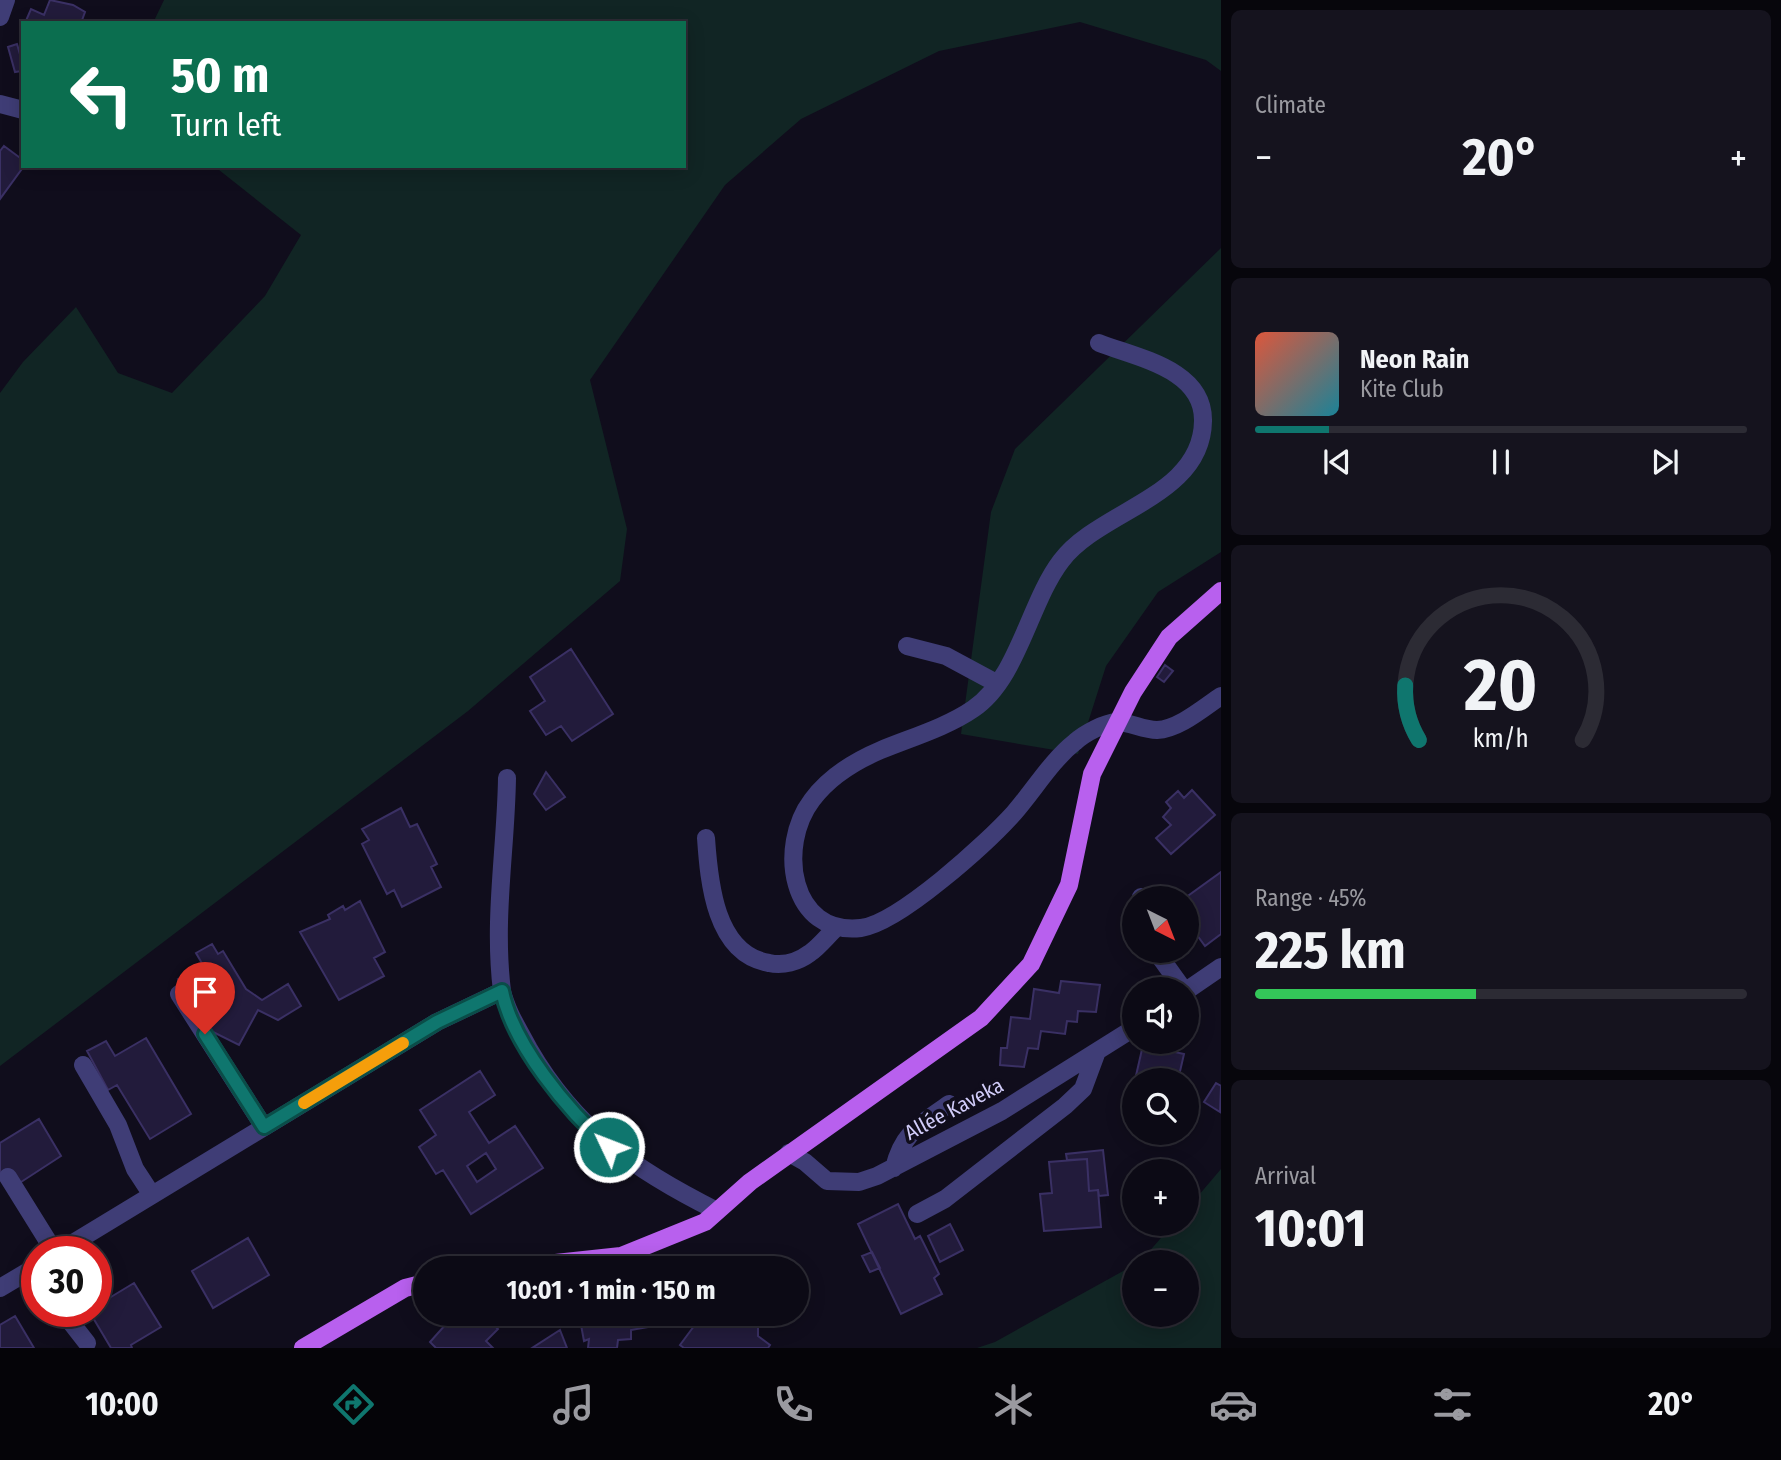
<!DOCTYPE html>
<html lang="en">
<head>
<meta charset="utf-8">
<style>
  :root { --surface:#0c0a15; --page:#15131e; --text:#f1f3f6; --muted:#9a9aa0; --line:#2c2b34; --accent:#0f766e }
  body { margin:0; font-family:"Fira Sans Condensed",sans-serif; background:var(--page); color:var(--text); height:100vh; display:flex; flex-direction:column; font-size:26px; white-space:nowrap }
  * { box-sizing:border-box; margin:0 }
  p { font-size:23px; color:var(--muted) }
  .icon { flex:none; width:38px; height:38px; fill:none; stroke:currentColor; stroke-width:2; stroke-linecap:round; stroke-linejoin:round }
  .map { position:relative; flex:1; overflow:hidden }
  .sheet { display:flex; flex-direction:column; gap:10px; padding:10px; background:#07060c; width:560px }
  .sheet>* { flex:none }
  .hud { position:absolute; left:21px; top:21px; width:665px; height:147px; border-radius:0px; box-shadow:0 4px 18px #0003,0 0 0 2px var(--line); background:#0b6e4f; color:#fff; overflow:hidden }
  .needle { width:46px; rotate:138deg }
  .fabs { position:absolute; left:1122px; top:886px; display:grid; gap:14px }
  .fabs a { display:grid; place-items:center; width:77px; height:77px; border-radius:50%; background:var(--surface); box-shadow:0 4px 18px #0003,0 0 0 2px var(--line); font-size:35px }
  .speed { position:absolute; left:21px; top:1236px; display:flex; gap:14px; font-size:35px; font-weight:700; text-align:center }
  .speed>* { display:grid; place-content:center; width:91px; height:91px; border-radius:50%; background:var(--surface); box-shadow:0 4px 18px #0003,0 0 0 2px var(--line); line-height:1 }
  .speed .limit { border:10px solid #d22; background:#fff; color:#111 }
  .pin { position:absolute; display:grid; place-items:center; width:60px; height:60px; color:#fff; margin:-72px -30px; border-radius:50% 50% 50% 0; rotate:-45deg; box-shadow:0 0 7px #0007 }
  .pin .icon { rotate:45deg }
  .me { position:absolute; width:77px; margin:-38px; rotate:313deg; stroke-linejoin:round; filter:drop-shadow(0 0 5px #0008) }
  .turn { display:flex; align-items:center; gap:24px; height:147px; padding:0 35px; font-size:32px }
  .turn .icon { width:91px; height:91px; stroke-width:2.5 }
  .turn b { display:block; font-size:49px; line-height:60px }
  .big { font-size:52px; font-weight:700; line-height:1.1 }
  .sheet .card { flex:1; display:flex; flex-direction:column; justify-content:center; gap:10px; min-width:0; padding:0 24px; border-radius:10px; background:var(--page) }
  .sheet .dial { align-items:center; gap:0 }
  .dial svg { height:182px; overflow:visible; fill:none; stroke:var(--line); stroke-width:7; stroke-linecap:round; text-anchor:middle }
  .dial text { fill:var(--text); stroke:none }
  .song { display:flex; align-items:center; gap:21px }
  .cover { width:84px; height:84px; border-radius:10px; background:linear-gradient(135deg,hsl(10 70% 55%),hsl(190 70% 35%)) }
  .played { height:7px; border-radius:4px; background:linear-gradient(90deg,var(--accent) 15%,var(--line) 15%) }
  .keys { display:flex; justify-content:space-around; direction:ltr }
  .heat { display:flex; justify-content:space-between; align-items:center; font-size:38px; direction:ltr }
  .charge { height:10px; border-radius:5px; background:linear-gradient(90deg,#34c759 45%,var(--line) 0) }
  .trip { position:absolute; left:413px; top:1256px; width:396px; height:70px; border-radius:35px; background:var(--surface); box-shadow:0 4px 18px #0003,0 0 0 2px var(--line); font-weight:700; line-height:70px; text-align:center }
  .tab-bar { display:flex; height:112px; justify-content:space-around; align-items:center; background:#050408; color:var(--muted) }
  .tab-bar .icon { width:49px; height:49px }
  .tab-bar .on { color:var(--accent) }
  .tab-bar b { font-size:32px; color:var(--text) }
  main { display:flex; flex:1; min-height:0 }
  .map>svg:first-child { display:block }
  .green { fill:#112524 }
  .building { fill:#221b3b; stroke:#3a3064; stroke-width:2; fill-rule:evenodd }
  .lines { fill:none; stroke-linecap:round; stroke-linejoin:round }
  .minor { stroke:#3f3d76; stroke-width:18 }
  .major { stroke:#b860ee; stroke-width:18 }
  .route-casing { stroke:#0a4d48; stroke-width:18 }
  .route { stroke:#0f766e; stroke-width:12 }
  .slow { stroke:#f59e0b; stroke-width:12 }
  .labels { text-anchor:middle; stroke-width:7; stroke-linejoin:round; paint-order:stroke }
  .street-label { font-size:21px; fill:#d2cdfa; stroke:#100d1c }
</style>
</head>
<body>
<main>
<div class="map">
<svg width="1221" height="1348" viewBox="0 0 1221 1348">
  <rect width="100%" height="100%" fill="#100d1c"/>
  <!-- green -->
  <path class="green" d="M164 0H1221V71L1206 60 1080 22 939 51 801 119 725 185 590 380 627 529 620 581 468 711 0 1066V393L23 362 76 307 118 373 172 393 265 296 301 235 214 166H684V23H153Z
    M1221 248V552L1158 592 1106 666 1078 754 961 734 991 512 1015 449Z
    M1221 1169V1348H977L995 1342 1134 1265V1314H1186V1262H1140L1174 1223H1186L1187 1209Z"/>
  <!-- building -->
  <path class="building" d="M50 0 73 5 85 12 81 23H25L31 9 44 15Z
    M17 44 23 65V76L21 71 15 72 8 47Z
    M4 146 23 160 24 166 0 199V151Z
    M571 649 613 714 572 741 561 726 546 735 530 711 545 701 530 677Z
    M1165 665 1173 671 1164 682 1157 677Z
    M546 772 565 797 546 810 534 794Z
    M1192 790 1215 815 1171 854 1156 838 1171 825 1163 817 1171 808 1166 802 1178 791 1184 798Z
    M401 808 410 827 417 824 437 864 431 867 441 887 402 907 394 890 387 894 362 844 369 840 362 829Z
    M1221 872V934L1205 946 1186 920 1185 898Z
    M360 901 385 952 374 958 384 976 339 1000 300 932 330 919 328 915 343 906 345 910Z
    M212 944 218 954 223 951 246 989 262 1000 288 984 301 1006 278 1020 258 1010 239 1045 209 1030 178 979 203 965 196 953Z
    M1061 981 1100 985 1096 1012 1078 1011 1077 1022 1067 1021 1065 1034 1041 1031 1038 1049 1028 1048 1024 1067 1000 1065 1001 1048H1007L1011 1017 1030 1019 1034 989 1059 993Z
    M146 1038 191 1114 150 1139 117 1085 108 1090 87 1051 106 1041 115 1056Z
    M1143 1045 1184 1054 1178 1080H1135Z
    M480 1071 495 1095 469 1112 489 1143 515 1126 543 1168 471 1214 443 1170 436 1174 419 1147 436 1135 420 1110ZM486 1153 496 1169 477 1182 467 1166Z
    M1216 1083 1221 1086 1220 1112 1204 1102Z
    M39 1119 61 1156 18 1184 0 1177V1143Z
    M1103 1150 1108 1195 1099 1196 1098 1190 1089 1191 1087 1159 1067 1160 1066 1154Z
    M1087 1159 1089 1191 1098 1190 1101 1227 1044 1231 1040 1194 1052 1193 1049 1162Z
    M898 1204 915 1239 920 1236 939 1274 934 1278 942 1294 901 1314 858 1224Z
    M950 1224 963 1250 940 1262 928 1236Z
    M248 1238 269 1275 213 1308 192 1271Z
    M872 1252 880 1268 870 1272 862 1256Z
    M134 1283 161 1327 131 1345 132 1348H111L89 1311H96V1306Z
    M455 1314H481L498 1329 486 1341 493 1348H436L430 1342Z
    M579 1314H651L654 1326 631 1330V1339L618 1340 617 1348H588L589 1339 584 1341Z
    M703 1314H722L735 1325 758 1323V1336L770 1345 768 1348H684L680 1345Z
    M15 1316 34 1348H0V1325Z
    M560 1330 567 1348H532Z"/>
  <g class="lines">
    <!-- minor -->
    <path class="minor" d="M0 17 6 0
      M0 104 23 110
      M1099 343C1137 358 1204 369 1203 421 1202 497 1099 510 1061 561 1029 603 1018 679 973 709 947 727 910 738 881 750 855 761 829 777 812 800 777 846 790 936 861 928 899 923 987 843 1014 813 1034 790 1052 760 1075 742 1085 733 1104 723 1117 722 1130 722 1143 730 1157 730 1179 729 1203 708 1221 696
      M907 646 946 656 998 684
      M706 838C709 882 715 954 769 963 783 966 798 962 810 953 820 946 828 935 837 927
      M1141 898V897
      M1155 950 1183 989
      M502 991C493 919 506 849 507 778
      M1186 991 1221 967
      M179 994 264 1127
      M83 1065 118 1125 135 1169 152 1195
      M789 1153 805 1162 827 1181 859 1182 877 1176 1002 1111 1134 1028
      M894 1168C903 1132 920 1125 949 1104
      M8 1177 54 1251
      M917 1214 945 1199 1065 1106 1083 1089 1096 1054
      M60 1251 437 1022 502 991C507 1012 519 1030 529 1049 576 1130 635 1170 717 1211
      M0 1288 37 1266
      M62 1311 87 1343"/>
    <!-- major -->
    <path class="major" d="M499 1269 621 1256 705 1222 750 1182 981 1018 1031 964 1069 885 1092 774 1133 692 1169 637 1221 591
      M303 1348 405 1288 425 1283"/>
  </g>
  <g class="lines">
    <!-- route casing -->
    <g class="route-casing">
      <path id="route" d="M205 1034 264 1127 437 1022 502 991C513 1045 568 1111 609 1147"/>
    </g>
    <!-- route -->
    <use href="#route" class="route"/>
    <!-- slow -->
    <path class="slow" d="M304 1103 403 1043"/>
  </g>
  <g class="labels">
    <!-- street labels -->
    <g class="street-label">
      <text transform="translate(954 1109) rotate(-28)" y="7">Allée Kaveka</text>
    </g>
  </g>
</svg>
<div class="fabs">
<a><svg class="needle" viewBox="-14 -14 28 28"><path d="M0-13l5 13h-10z" fill="#e53935"/><path d="M0 13l5-13h-10z" fill="#9a9aa0"/></svg></a>
<a><svg class="icon" aria-label="sound" viewBox="0 0 24 24"><path d="M4 9h4l5-4v14l-5-4H4zM17 9q2 3 0 6"/></svg></a>
<a><svg class="icon" aria-label="search" viewBox="0 0 24 24"><circle cx="10" cy="10" r="6"/><path d="M15 15l6 6"/></svg></a>
<a>+</a>
<a>−</a>
</div>
<div class="speed"><div class="limit">30</div></div>
<div class="pin" style="left:205px;top:1034px;background:#d93025"><svg class="icon" aria-label="arrive" viewBox="0 0 24 24"><path d="M6 21V4h12l-3 4 3 4H6"/></svg></div>
<svg class="me" style="left:609px;top:1147px" viewBox="-20 -20 40 40"><circle r="17" fill="#0f766e" stroke="#fff" stroke-width="3"/><path d="M0-11L8 9 0 5-8 9z" fill="#fff"/></svg>
<div class="trip">10:01 · 1 min · 150 m</div>
<div class="hud">
<div class="turn"><svg class="icon" aria-label="left" viewBox="0 0 24 24"><path d="M17 20v-9H6M10 6l-5 5 5 5"/></svg><div><b>50 m</b>Turn left</div></div>
</div>
</div>
<section class="sheet">
<div class="card"><p>Climate</p>
<div class="heat"><a>−</a><b class="big">20°</b><a>+</a></div>
</div>
<div class="card">
<div class="song"><i class="cover"></i><div><b>Neon Rain</b><p>Kite Club</p></div></div>
<div class="played"></div>
<div class="keys"><svg class="icon" aria-label="previous" viewBox="0 0 24 24"><path d="M18 5L8 12l10 7zM5 5v14"/></svg><svg class="icon" aria-label="pause" viewBox="0 0 24 24"><path d="M8 5v14M16 5v14"/></svg><svg class="icon" aria-label="next" viewBox="0 0 24 24"><path d="M6 5l10 7-10 7zM19 5v14"/></svg></div>
</div>
<div class="card dial"><svg viewBox="0 0 100 80">
<path d="M14 69A42 42 0 1 1 86 69"/>
<path d="M14 69A42 42 0 0 1 8 45" stroke="#0f766e"/>
<text x="50" y="56" font-size="32" font-weight="700">20</text>
<text x="50" y="72" font-size="11">km/h</text>
</svg></div>
<div class="card"><p>Range · 45%</p><b class="big">225 km</b><div class="charge"></div></div>
<div class="card"><p>Arrival</p><b class="big">10:01</b></div>
</section>
</main>
<nav class="tab-bar">
<b>10:00</b>
<svg class="icon on" aria-label="directions" viewBox="0 0 24 24"><path d="M12 3l9 9-9 9-9-9zM9 14v-3h6M13 9l2 2-2 2"/></svg>
<svg class="icon" aria-label="music" viewBox="0 0 24 24"><path d="M9 18V5l10-2v13"/><circle cx="6" cy="18" r="3"/><circle cx="16" cy="16" r="3"/></svg>
<svg class="icon" aria-label="phone" viewBox="0 0 24 24"><path d="M5 4h4l2 5-3 2q2 4 5 5l2-3 5 2v4C11 20 4 13 5 4z"/></svg>
<svg class="icon" aria-label="climate" viewBox="0 0 24 24"><path d="M12 3v18M4 7l16 10M4 17L20 7"/></svg>
<svg class="icon" aria-label="car" viewBox="0 0 24 24"><path d="M5 17H2v-5l4-1 3-4h7l3 4 3 1v5h-3M9 17h6M6 11h13"/><circle cx="7" cy="17" r="2"/><circle cx="17" cy="17" r="2"/></svg>
<svg class="icon" aria-label="filters" viewBox="0 0 24 24"><path d="M4 7h16M4 17h16"/><circle cx="9" cy="7" r="2"/><circle cx="15" cy="17" r="2"/></svg>
<b>20°</b>
</nav>
</body>
</html>
